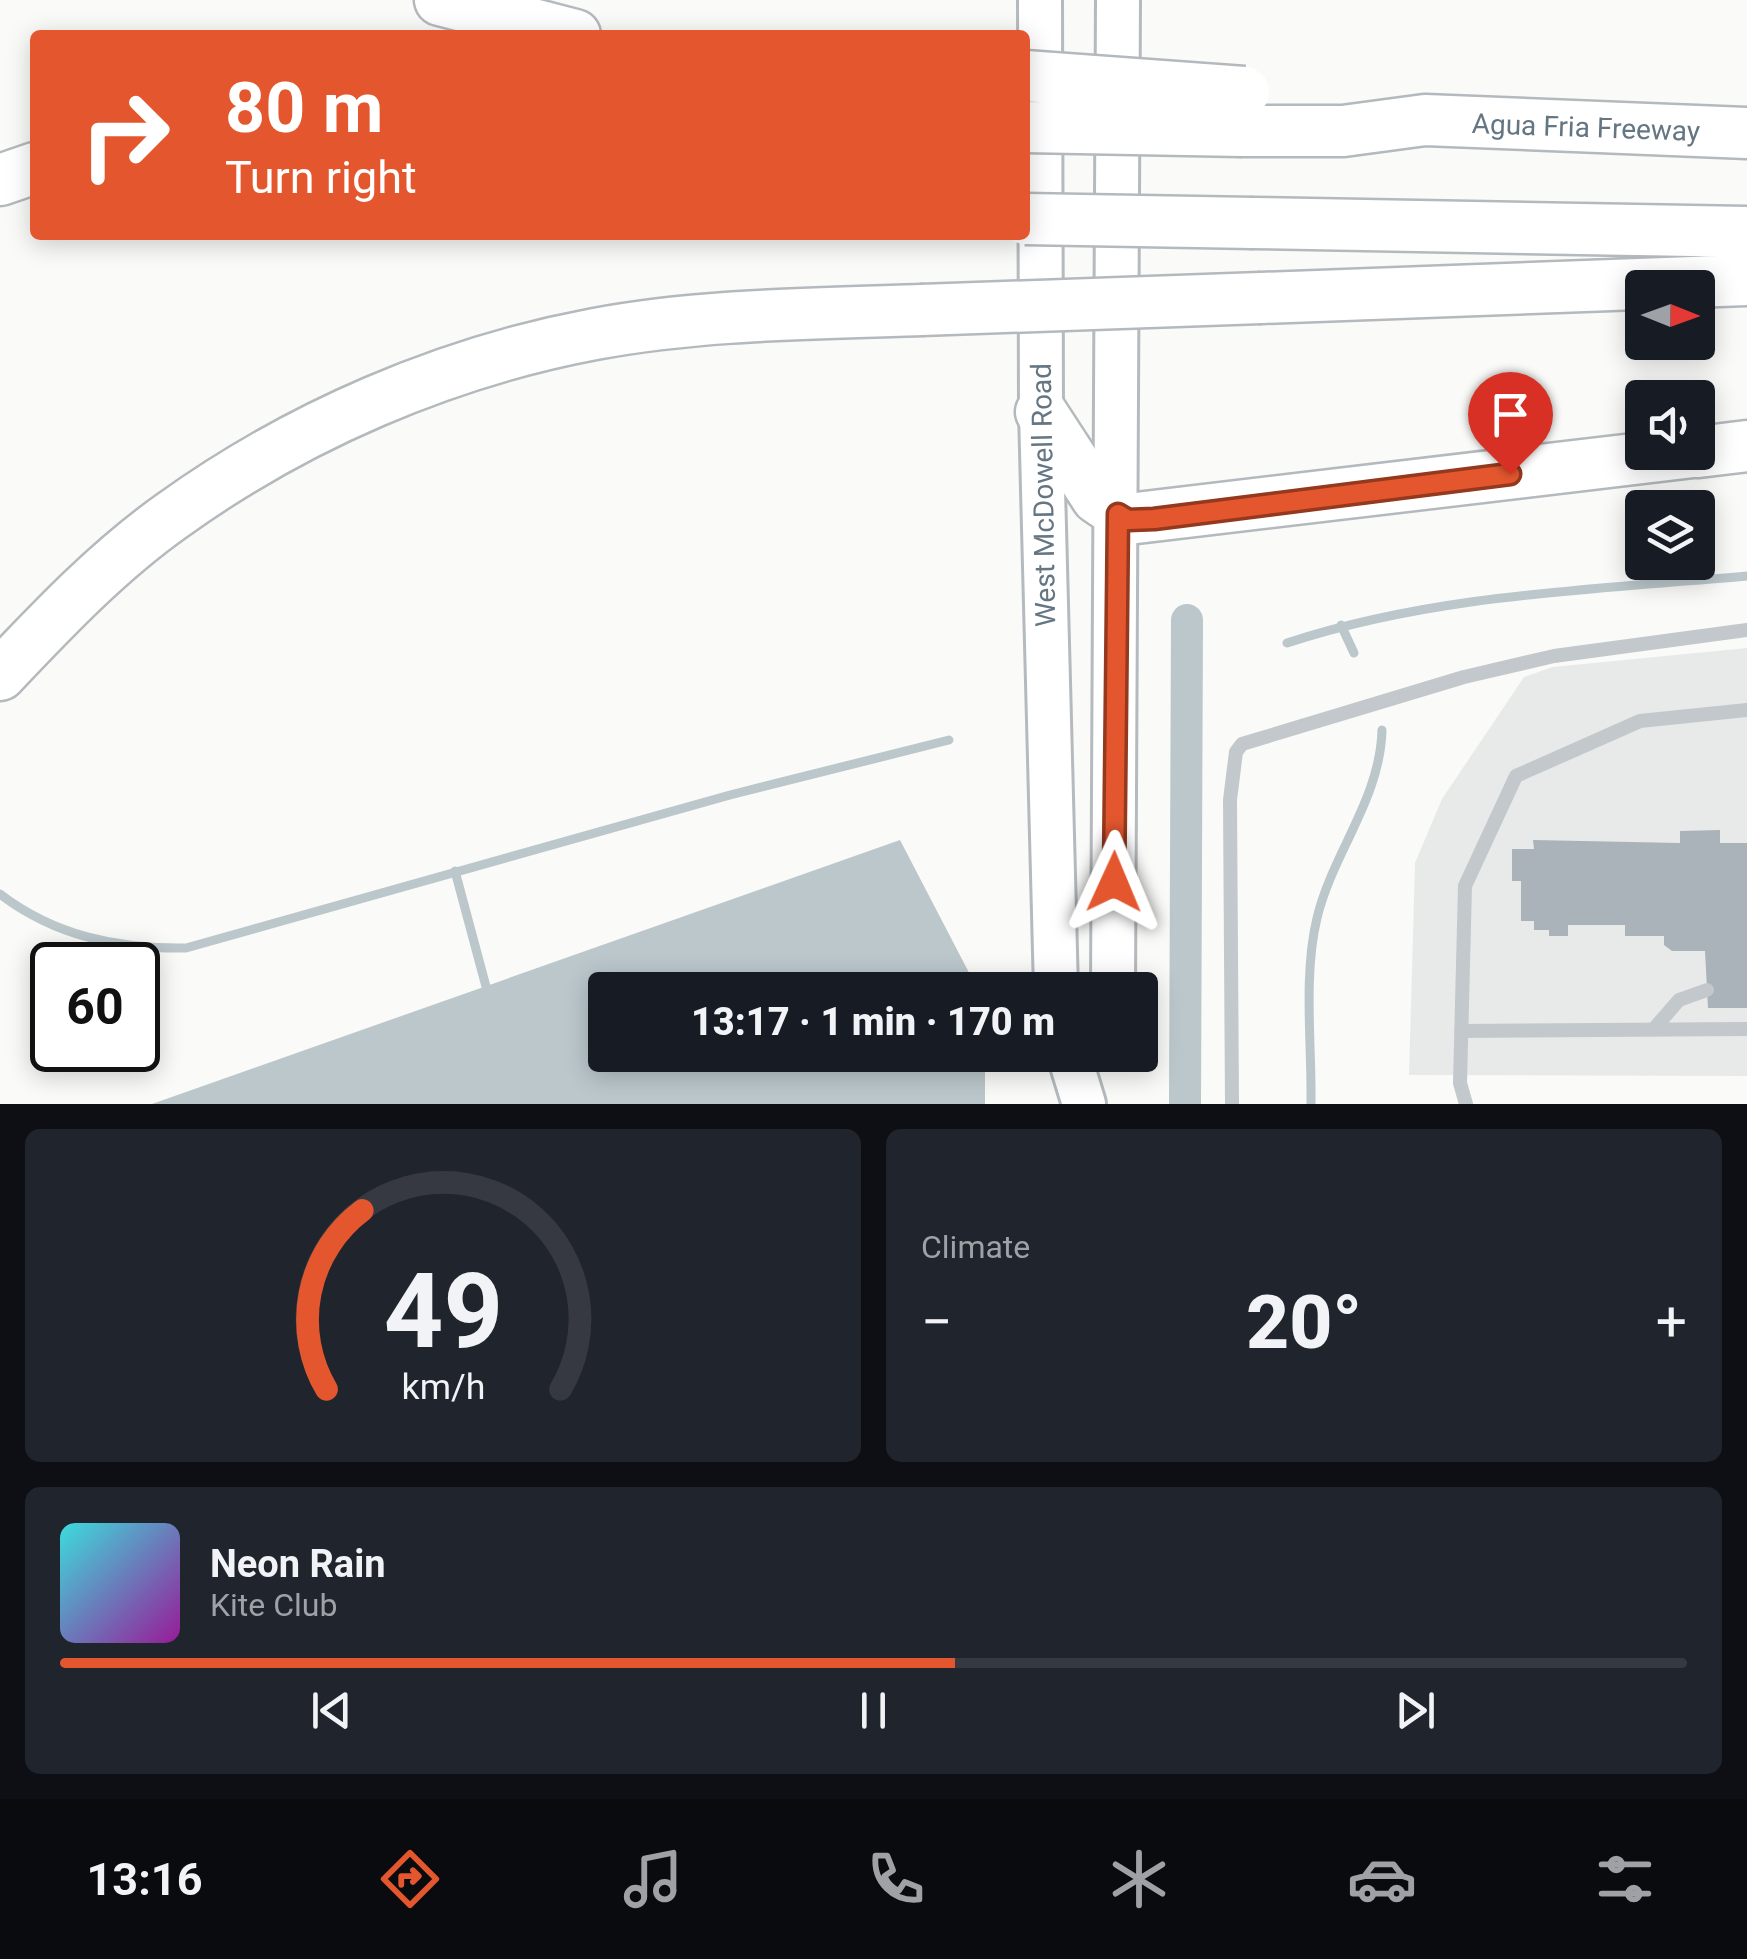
<!DOCTYPE html>
<html lang="en">
<head>
<meta charset="utf-8">
<style>
  :root { --surface:#171b24; --page:#20242c; --text:#f1f3f6; --muted:#9ea1a6; --line:#363941; --accent:#e4572e }
  body { margin:0; font-family:Roboto,sans-serif; background:var(--page); color:var(--text); height:100vh; display:flex; flex-direction:column; font-size:38px; white-space:nowrap }
  * { box-sizing:border-box; margin:0 }
  p { font-size:32px; color:var(--muted) }
  .icon { flex:none; width:55px; height:55px; fill:none; stroke:currentColor; stroke-width:2; stroke-linecap:round; stroke-linejoin:round }
  .map { position:relative; height:1104px; overflow:hidden }
  .drawer { display:flex; flex-direction:column; gap:25px; padding:25px; background:#0d0f14; flex:1 }
  .drawer>* { flex:none }
  .guide { position:absolute; left:30px; top:30px; width:1000px; height:210px; border-radius:10px; box-shadow:0 5px 25px #0003; background:#e4572e; color:#fff; overflow:hidden }
  .needle { width:65px; rotate:91deg }
  .controls { position:absolute; left:1625px; top:270px; display:grid; gap:20px }
  .controls a { display:grid; place-items:center; width:90px; height:90px; border-radius:10px; background:var(--surface); box-shadow:0 5px 25px #0003; font-size:50px }
  .speed { position:absolute; left:30px; top:942px; display:flex; gap:20px; font-size:50px; font-weight:700; text-align:center }
  .speed>* { display:grid; place-content:center; width:130px; height:130px; border-radius:50%; background:var(--surface); box-shadow:0 5px 25px #0003; line-height:1 }
  .speed .limit { border:5px solid #111; border-radius:15px; background:#fff; color:#111 }
  .pin { position:absolute; display:grid; place-items:center; width:85px; height:85px; color:#fff; margin:-102px -42px; border-radius:50% 50% 50% 0; rotate:-45deg; box-shadow:0 0 10px #0007 }
  .pin .icon { rotate:45deg }
  .me { position:absolute; width:110px; margin:-55px; rotate:1deg; stroke-linejoin:round; filter:drop-shadow(0 0 8px #0008) }
  .turn { display:flex; align-items:center; gap:35px; height:210px; padding:0 30px; font-size:45px }
  .turn .icon { width:130px; height:130px; stroke-width:2.5 }
  .turn b { display:block; font-size:70px; line-height:85px }
  .big { font-size:75px; font-weight:800; line-height:1.1 }
  .drawer .widget { flex:1; display:flex; flex-direction:column; justify-content:center; gap:15px; min-width:0; padding:0 35px; border-radius:15px; background:var(--page) }
  .drawer .dial { align-items:center; gap:0 }
  .dial svg { height:260px; overflow:visible; fill:none; stroke:var(--line); stroke-width:7; stroke-linecap:round; text-anchor:middle }
  .dial text { fill:var(--text); stroke:none }
  .song { display:flex; align-items:center; gap:30px }
  .cover { width:120px; height:120px; border-radius:15px; background:linear-gradient(135deg,hsl(180 70% 55%),hsl(300 70% 35%)) }
  .played { height:10px; border-radius:5px; background:linear-gradient(90deg,var(--accent) 55%,var(--line) 55%) }
  .keys { display:flex; justify-content:space-around; direction:ltr }
  .heat { display:flex; justify-content:space-between; align-items:center; font-size:55px; direction:ltr }
  .drawer .tiles { flex:1; display:grid; gap:25px; grid-template-columns:1fr 1fr }
  .widget:last-child { grid-column:span 2 }
  .trip { position:absolute; left:588px; top:972px; width:570px; height:100px; border-radius:10px; background:var(--surface); box-shadow:0 5px 25px #0003; font-weight:800; line-height:100px; text-align:center }
  .tab-bar { display:flex; height:160px; justify-content:space-around; align-items:center; background:#090b0e; color:var(--muted) }
  .tab-bar .icon { width:70px; height:70px }
  .tab-bar .current { color:var(--accent) }
  .tab-bar b { font-size:45px; color:var(--text) }
  .map>svg:first-child { display:block }
  .built { fill:#e8e9e9 }
  .water { fill:#bbc7cb }
  .lines { fill:none; stroke-linecap:round; stroke-linejoin:round }
  .stream { stroke:#bbc7cb; stroke-width:9 }
  .canal { stroke:#bbc7cb; stroke-width:32 }
  .building { fill:#aab3b9 }
  .primary-casing { stroke:#b5babe; stroke-width:48 }
  .highway-casing { stroke:#b4b9bd; stroke-width:55 }
  .lane { stroke:#c3c8cc; stroke-width:14 }
  .primary { stroke:#fff; stroke-width:42 }
  .highway { stroke:#fff; stroke-width:50 }
  .highway-bridge-casing { stroke:#b4b9bd; stroke-width:55; stroke-linecap:butt }
  .highway-bridge { stroke:#fff; stroke-width:50 }
  .route-casing { stroke:#94391e; stroke-width:25 }
  .route { stroke:#e4572e; stroke-width:18 }
  .labels { text-anchor:middle; stroke-width:10; stroke-linejoin:round; paint-order:stroke }
  .street-label { font-size:28px; fill:#657683; stroke:#fff }
</style>
</head>
<body>
<div class="map">
<svg width="1747" height="1104" viewBox="0 0 1747 1104">
  <rect width="100%" height="100%" fill="#fafaf8"/>
  <!-- built -->
  <path class="built" d="M1747 648V1076L1409 1075 1415 863 1442 799 1524 677 1553 667Z"/>
  <!-- water -->
  <path class="water" d="M900 840 978 990H605V1055H985V1104H152Z"/>
  <g class="lines">
    <!-- stream -->
    <path class="stream" d="M1341 625 1354 653
      M1287 643C1435 594 1592 590 1747 576
      M455 871 488 994
      M0 894C55 936 118 949 186 948L730 795 949 740
      M1311 1104C1312 1045 1303 976 1317 918 1333 852 1380 800 1382 730"/>
    <!-- canal -->
    <path class="canal" d="M1185 1104 1187 620"/>
  </g>
  <!-- building -->
  <path class="building" d="M1720 830V843H1747V1008H1708L1705 951H1672L1664 945V936H1625V925H1568V936H1549V930H1534V921H1521V881H1512V849H1534L1533 840 1680 843V831Z"/>
  <g class="lines">
    <!-- primary casing -->
    <g class="primary-casing">
      <path id="primary" d="M1040 0 1041 412 1056 990
        M1113 990 1118 0
        M1069 1055 1084 1104"/>
    </g>
    <!-- highway casing -->
    <g class="highway-casing">
      <path id="highway" d="M440 0 575 35
        M1242 131H1343L1425 120 1747 133
        M0 180 35 168
        M1253 223 1747 232
        M1261 298 1747 280
        M1041 412 1097 498 1128 519 1693 452
        M1698 452 1747 446
        M0 675C53 619 109 560 173 515 297 426 445 362 595 334 702 314 812 314 921 310"/>
    </g>
    <!-- lane -->
    <path class="lane" d="M1653 1030 1679 1000 1707 990
      M1461 1031 1747 1029
      M1232 1104 1230 800 1236 752 1242 744 1464 677 1554 656 1747 630
      M1466 1104 1460 1083 1465 886 1516 776 1640 721 1747 710"/>
    <!-- primary -->
    <use href="#primary" class="primary"/>
    <!-- highway -->
    <use href="#highway" class="highway"/>
    <!-- highway-bridge casing -->
    <g class="highway-bridge-casing">
      <path id="highway-bridge" d="M1025 76 1244 92
        M1025 127 1242 131
        M1025 219 1253 223
        M921 310 1261 298"/>
    </g>
    <!-- highway-bridge -->
    <use href="#highway-bridge" class="highway-bridge"/>
  </g>
  <g class="lines">
    <!-- route casing -->
    <g class="route-casing">
      <path id="route" d="M1114 882 1118 514 1128 520 1154 519 1510 474"/>
    </g>
    <!-- route -->
    <use href="#route" class="route"/>
  </g>
  <g class="labels">
    <!-- street labels -->
    <g class="street-label">
      <text transform="translate(1586 127) rotate(2)" y="10">Agua Fria Freeway</text>
      <text transform="translate(1043 495) rotate(-91)" y="10">West McDowell Road</text>
    </g>
  </g>
</svg>
<div class="controls">
<a><svg class="needle" viewBox="-14 -14 28 28"><path d="M0-13l5 13h-10z" fill="#e53935"/><path d="M0 13l5-13h-10z" fill="#9ea1a6"/></svg></a>
<a><svg class="icon" aria-label="sound" viewBox="0 0 24 24"><path d="M4 9h4l5-4v14l-5-4H4zM17 9q2 3 0 6"/></svg></a>
<a><svg class="icon" aria-label="layers" viewBox="0 0 24 24"><path d="M12 4l9 5-9 5-9-5zM3 14l9 5 9-5"/></svg></a>
</div>
<div class="speed"><div class="limit">60</div></div>
<div class="pin" style="left:1510px;top:474px;background:#d93025"><svg class="icon" aria-label="arrive" viewBox="0 0 24 24"><path d="M6 21V4h12l-3 4 3 4H6"/></svg></div>
<svg class="me" style="left:1114px;top:882px" viewBox="-20 -20 40 40"><path d="M0-17L14 15 0 8-14 15z" fill="#e4572e" stroke="#fff" stroke-width="4"/></svg>
<div class="trip">13:17 · 1 min · 170 m</div>
<div class="guide">
<div class="turn"><svg class="icon" aria-label="right" viewBox="0 0 24 24"><path d="M7 20v-9h11M14 6l5 5-5 5"/></svg><div><b>80 m</b>Turn right</div></div>
</div>
</div>
<section class="drawer">
<div class="tiles">
<div class="widget dial"><svg viewBox="0 0 100 80">
<path d="M14 69A42 42 0 1 1 86 69"/>
<path d="M14 69A42 42 0 0 1 25 14" stroke="#e4572e"/>
<text x="50" y="56" font-size="32" font-weight="700">49</text>
<text x="50" y="72" font-size="11">km/h</text>
</svg></div>
<div class="widget"><p>Climate</p>
<div class="heat"><a>−</a><b class="big">20°</b><a>+</a></div>
</div>
<div class="widget">
<div class="song"><i class="cover"></i><div><b>Neon Rain</b><p>Kite Club</p></div></div>
<div class="played"></div>
<div class="keys"><svg class="icon" aria-label="previous" viewBox="0 0 24 24"><path d="M18 5L8 12l10 7zM5 5v14"/></svg><svg class="icon" aria-label="pause" viewBox="0 0 24 24"><path d="M8 5v14M16 5v14"/></svg><svg class="icon" aria-label="next" viewBox="0 0 24 24"><path d="M6 5l10 7-10 7zM19 5v14"/></svg></div>
</div>
</div>
</section>
<nav class="tab-bar">
<b>13:16</b>
<svg class="icon current" aria-label="directions" viewBox="0 0 24 24"><path d="M12 3l9 9-9 9-9-9zM9 14v-3h6M13 9l2 2-2 2"/></svg>
<svg class="icon" aria-label="music" viewBox="0 0 24 24"><path d="M9 18V5l10-2v13"/><circle cx="6" cy="18" r="3"/><circle cx="16" cy="16" r="3"/></svg>
<svg class="icon" aria-label="phone" viewBox="0 0 24 24"><path d="M5 4h4l2 5-3 2q2 4 5 5l2-3 5 2v4C11 20 4 13 5 4z"/></svg>
<svg class="icon" aria-label="climate" viewBox="0 0 24 24"><path d="M12 3v18M4 7l16 10M4 17L20 7"/></svg>
<svg class="icon" aria-label="car" viewBox="0 0 24 24"><path d="M5 17H2v-5l4-1 3-4h7l3 4 3 1v5h-3M9 17h6M6 11h13"/><circle cx="7" cy="17" r="2"/><circle cx="17" cy="17" r="2"/></svg>
<svg class="icon" aria-label="filters" viewBox="0 0 24 24"><path d="M4 7h16M4 17h16"/><circle cx="9" cy="7" r="2"/><circle cx="15" cy="17" r="2"/></svg>
</nav>
</body>
</html>
